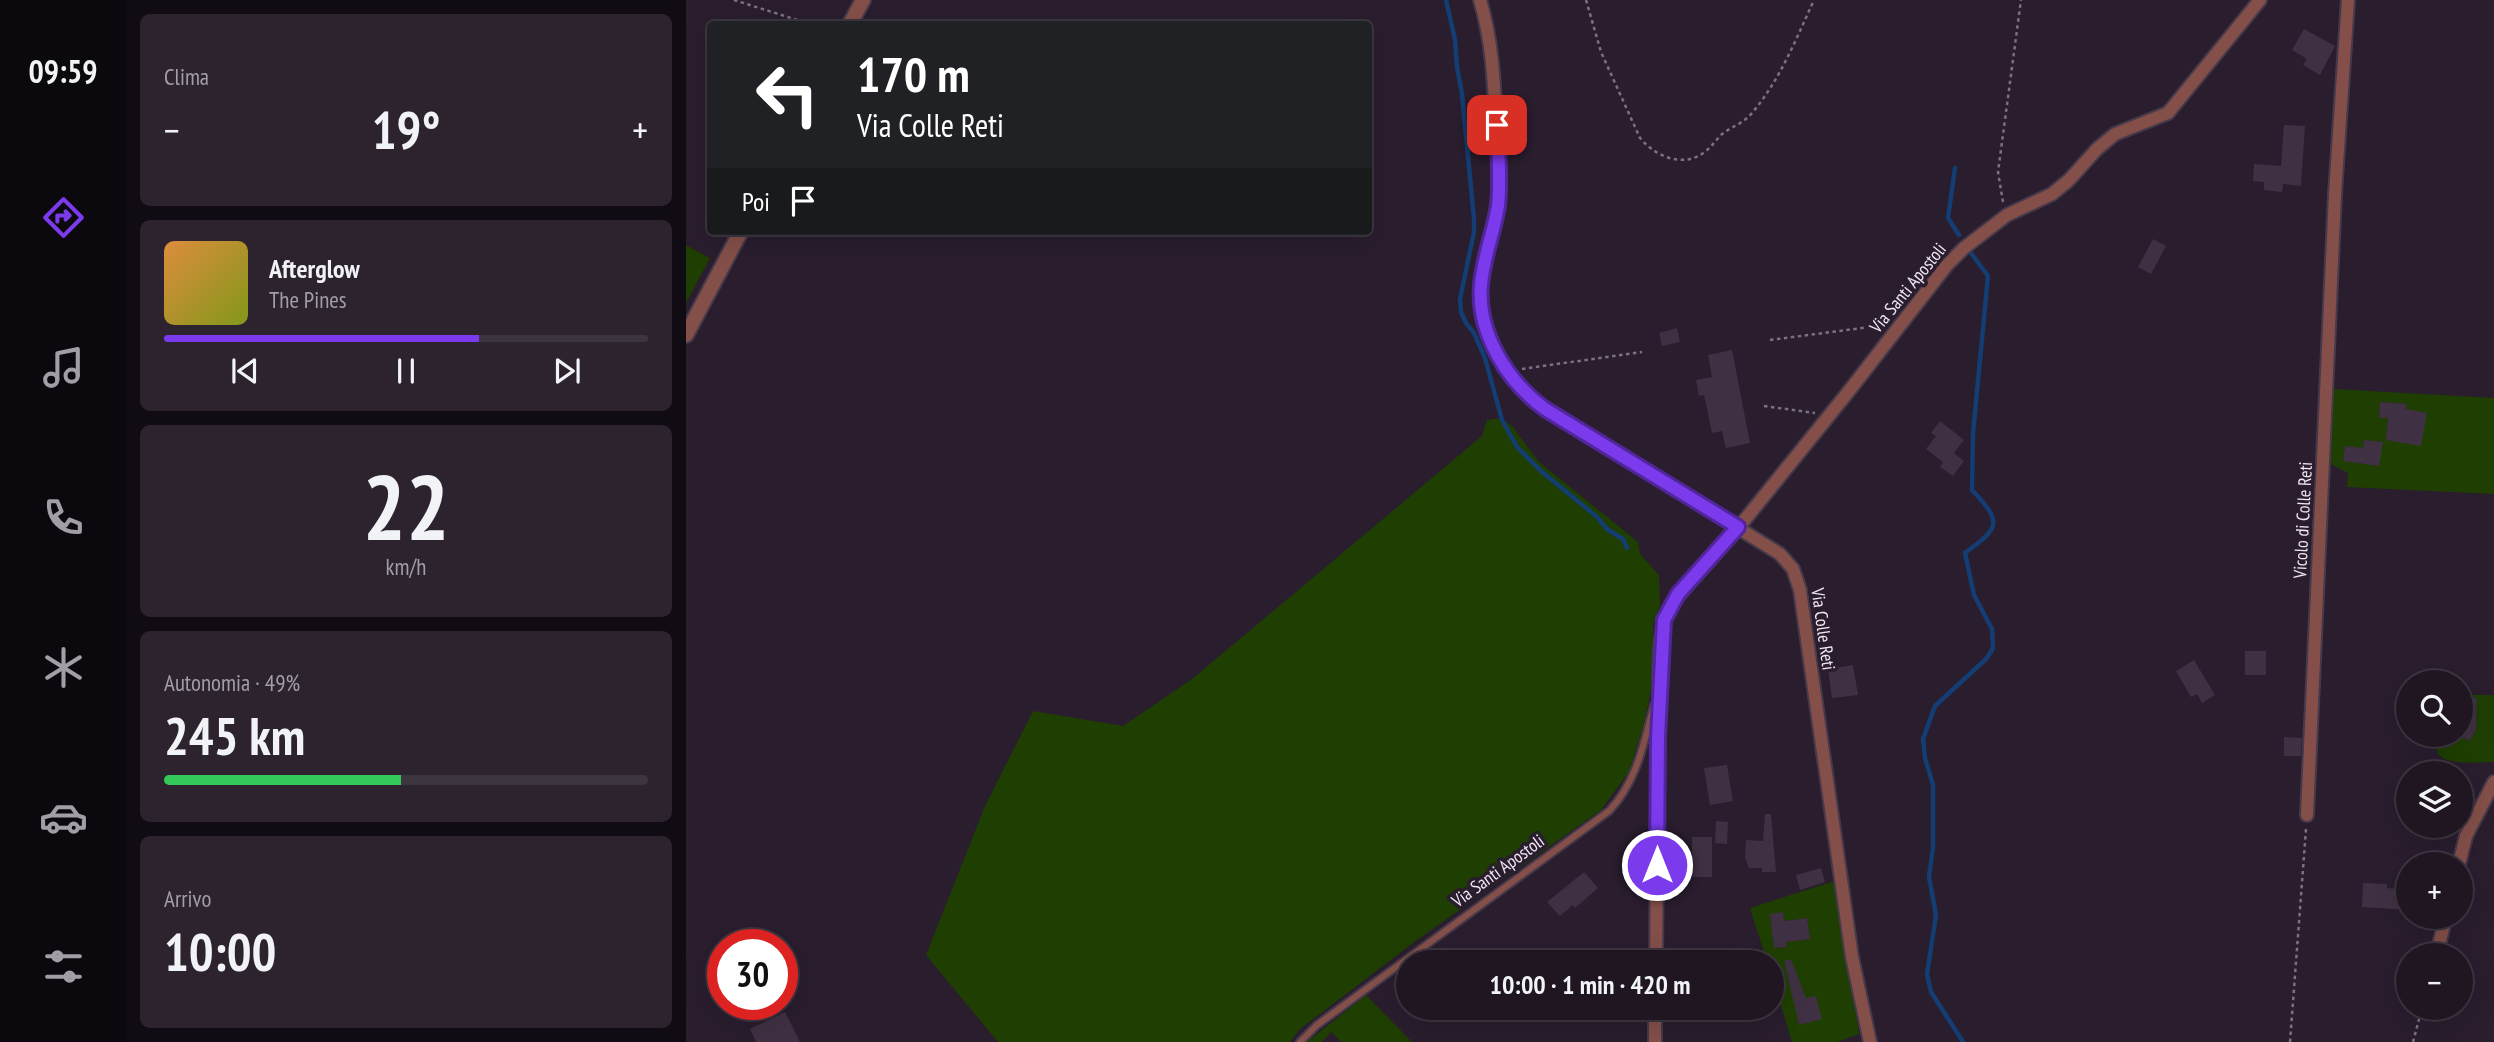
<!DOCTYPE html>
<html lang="it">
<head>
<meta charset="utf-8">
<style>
  :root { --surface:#1f1622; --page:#2c232f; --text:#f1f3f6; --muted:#a19fa5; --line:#3c3540; --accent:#7c3aed }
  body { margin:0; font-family:"PT Sans Narrow",sans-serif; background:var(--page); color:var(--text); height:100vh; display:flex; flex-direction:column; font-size:26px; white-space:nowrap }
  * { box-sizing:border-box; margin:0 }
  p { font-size:23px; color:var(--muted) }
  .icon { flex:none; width:38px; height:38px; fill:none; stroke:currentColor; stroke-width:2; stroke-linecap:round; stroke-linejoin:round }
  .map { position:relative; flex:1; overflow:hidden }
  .side { display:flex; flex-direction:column; gap:14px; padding:14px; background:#110c13; width:560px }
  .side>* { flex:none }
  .hud { position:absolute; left:21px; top:21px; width:665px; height:214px; border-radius:7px; box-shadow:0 7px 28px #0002,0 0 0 2px var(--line); background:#202124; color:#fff; overflow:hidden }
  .fabs { position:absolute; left:1710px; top:670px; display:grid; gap:14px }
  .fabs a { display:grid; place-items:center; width:77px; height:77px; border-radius:50%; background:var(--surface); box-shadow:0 7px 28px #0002,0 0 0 2px var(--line); font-size:35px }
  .speed { position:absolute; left:21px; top:929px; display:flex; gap:14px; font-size:35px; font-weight:700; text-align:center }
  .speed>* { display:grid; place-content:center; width:91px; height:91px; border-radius:50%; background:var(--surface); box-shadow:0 7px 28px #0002,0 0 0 2px var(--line); line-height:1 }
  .speed .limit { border:10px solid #d22; background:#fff; color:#111 }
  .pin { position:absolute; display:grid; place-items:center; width:60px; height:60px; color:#fff; margin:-30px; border-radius:14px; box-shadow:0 4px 10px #0006 }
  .me { position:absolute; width:77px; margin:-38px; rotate:0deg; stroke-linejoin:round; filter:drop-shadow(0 0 5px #0008) }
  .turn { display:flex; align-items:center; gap:24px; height:147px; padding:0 35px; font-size:32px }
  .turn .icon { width:91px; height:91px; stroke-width:2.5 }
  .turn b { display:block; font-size:49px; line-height:60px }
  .then { display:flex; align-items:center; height:66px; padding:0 35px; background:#0003; gap:14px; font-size:26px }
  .big { font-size:52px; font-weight:800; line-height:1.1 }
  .side .tile { flex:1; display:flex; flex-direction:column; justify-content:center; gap:10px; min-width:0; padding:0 24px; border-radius:10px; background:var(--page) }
  .side .dial { align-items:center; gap:0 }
  .dial b { font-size:91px; line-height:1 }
  .song { display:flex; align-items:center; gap:21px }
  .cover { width:84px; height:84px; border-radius:10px; background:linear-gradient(135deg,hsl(30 70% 55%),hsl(70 70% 35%)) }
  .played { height:7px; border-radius:4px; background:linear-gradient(90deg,var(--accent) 65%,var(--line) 65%) }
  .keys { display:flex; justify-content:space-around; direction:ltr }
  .heat { display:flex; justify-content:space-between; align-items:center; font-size:38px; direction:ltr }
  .charge { height:10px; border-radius:5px; background:linear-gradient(90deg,#34c759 49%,var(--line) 0) }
  .trip { position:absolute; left:710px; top:950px; width:388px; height:70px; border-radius:35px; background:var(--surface); box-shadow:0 7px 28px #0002,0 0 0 2px var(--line); font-weight:800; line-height:70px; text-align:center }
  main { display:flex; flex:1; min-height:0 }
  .tab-bar { display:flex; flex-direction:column; width:126px; justify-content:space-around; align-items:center; background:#0c090e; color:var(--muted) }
  .tab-bar .icon { width:49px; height:49px }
  .tab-bar .current { color:var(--accent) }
  .tab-bar b { font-size:32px; color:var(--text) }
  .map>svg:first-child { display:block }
  .green { fill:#1f3f02; fill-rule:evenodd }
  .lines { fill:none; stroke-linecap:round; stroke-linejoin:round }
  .stream { stroke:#133d73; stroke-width:4.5 }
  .building { fill:#3f3143 }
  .service-casing { stroke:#45394a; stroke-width:10 }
  .minor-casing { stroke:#45394a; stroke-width:16 }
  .tertiary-casing { stroke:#45394a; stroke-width:18 }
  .path { stroke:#7c7180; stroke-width:2.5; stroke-dasharray:3.5 3.5; stroke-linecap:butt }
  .service { stroke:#844f49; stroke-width:6 }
  .minor { stroke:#844f49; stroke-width:12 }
  .tertiary { stroke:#844f49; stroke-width:14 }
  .route-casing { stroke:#51269a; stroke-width:18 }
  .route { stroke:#7c3aed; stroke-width:12 }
  .labels { text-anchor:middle; stroke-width:7; stroke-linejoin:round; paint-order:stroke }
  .street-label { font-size:18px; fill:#f0e7f3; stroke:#291d2e }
</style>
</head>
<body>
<main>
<nav class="tab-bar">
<b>09:59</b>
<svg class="icon current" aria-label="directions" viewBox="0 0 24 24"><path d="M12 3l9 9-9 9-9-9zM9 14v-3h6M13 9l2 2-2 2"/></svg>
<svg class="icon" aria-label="music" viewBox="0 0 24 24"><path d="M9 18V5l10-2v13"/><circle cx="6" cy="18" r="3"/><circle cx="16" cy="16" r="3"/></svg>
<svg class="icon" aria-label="phone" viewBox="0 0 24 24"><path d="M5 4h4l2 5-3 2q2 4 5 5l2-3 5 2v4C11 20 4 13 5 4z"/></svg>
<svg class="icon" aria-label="climate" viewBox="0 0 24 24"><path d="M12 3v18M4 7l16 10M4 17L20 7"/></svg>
<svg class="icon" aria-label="car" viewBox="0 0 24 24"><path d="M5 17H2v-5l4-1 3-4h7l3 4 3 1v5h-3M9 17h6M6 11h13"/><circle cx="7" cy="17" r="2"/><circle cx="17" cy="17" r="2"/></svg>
<svg class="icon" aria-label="filters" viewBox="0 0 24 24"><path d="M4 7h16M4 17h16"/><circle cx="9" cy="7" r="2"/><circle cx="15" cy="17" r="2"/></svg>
</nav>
<section class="side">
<div class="tile"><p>Clima</p>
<div class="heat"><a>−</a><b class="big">19°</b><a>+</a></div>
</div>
<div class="tile">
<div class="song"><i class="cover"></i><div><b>Afterglow</b><p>The Pines</p></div></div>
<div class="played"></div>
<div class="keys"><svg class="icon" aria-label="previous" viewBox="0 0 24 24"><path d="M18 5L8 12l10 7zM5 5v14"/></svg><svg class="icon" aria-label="pause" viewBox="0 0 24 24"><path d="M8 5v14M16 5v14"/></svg><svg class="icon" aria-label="next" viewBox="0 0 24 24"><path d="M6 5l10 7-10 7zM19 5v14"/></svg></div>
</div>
<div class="tile dial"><b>22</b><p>km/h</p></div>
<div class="tile"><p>Autonomia · 49%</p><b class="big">245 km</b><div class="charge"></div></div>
<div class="tile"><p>Arrivo</p><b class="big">10:00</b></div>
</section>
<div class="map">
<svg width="1808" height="1042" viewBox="0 0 1808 1042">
  <rect width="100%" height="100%" fill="#291d2e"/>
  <!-- green -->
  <path class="green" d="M0 245 24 258 0 303Z
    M1647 389 1808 398V494L1661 487 1662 473 1645 464ZM1694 402 1721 404 1719 427 1701 426 1702 418 1693 417ZM1678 440 1696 442 1693 466 1657 461 1659 446 1677 448Z
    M815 418 826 426 853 462 952 542 954 554 973 575 974 605 967 626V682L957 727 943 772 915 810 731 940 614 1029 604 1042H312L240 955 299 806 347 711 437 726 506 679 796 436 801 420Z
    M1775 695H1808V762C1795 762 1757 766 1752 753 1750 748 1751 740 1751 735H1772L1784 741 1790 729 1791 698 1775 697Z
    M1149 881 1173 1034 1151 1042H1106L1087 980V962H1081L1064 908ZM1097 913 1098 921 1121 918 1124 939 1100 942 1101 947 1089 948 1084 915Z
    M680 995 726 1042H656L645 1032 636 1042H621Z"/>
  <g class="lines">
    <!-- stream -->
    <path class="stream" d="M760 0 769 40 771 67 776 94 788 219V232L774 299 775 312 780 323 788 333 799 358 816 420 831 447 855 471 910 516 921 529 937 539 941 548
      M1269 168 1262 218 1273 235
      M1277 1042 1245 992 1241 974 1250 915 1243 877 1247 847V785L1239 758 1237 739 1249 706 1301 658 1307 648 1306 629 1288 595 1279 553C1314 527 1317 523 1286 490L1287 433 1302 276 1285 253"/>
  </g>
  <!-- building -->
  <path class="building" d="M1618 29 1649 46 1634 75 1617 65 1621 59 1606 50Z
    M1598 125 1619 126 1615 186 1597 184 1596 192 1578 190V182L1567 181 1568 164 1595 166Z
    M1467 239 1480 246 1465 274 1452 267Z
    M991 328 994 342 976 346 973 333Z
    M1046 350 1064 443 1040 448 1036 431 1026 433 1018 395 1013 396 1010 380 1026 377 1022 355Z
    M1694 402 1721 404 1720 409 1741 413 1735 446 1700 440 1702 418H1693Z
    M1254 421 1278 440 1268 453 1278 461 1267 476 1254 467 1257 462 1240 449 1250 436 1245 433Z
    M1678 440 1697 442 1693 466 1657 461 1659 446 1677 448Z
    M1559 651H1580V675H1559Z
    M1508 660 1529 695 1516 703 1511 694 1505 697 1490 671Z
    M1167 665 1172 695 1146 698 1142 669Z
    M1774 697 1791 698 1790 729 1784 741 1774 736Z
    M1598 737 1616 738 1615 756H1598Z
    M1041 765 1047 801 1024 805 1018 768Z
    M1079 814H1085L1090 872H1076V868H1063L1059 858 1060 840 1077 841Z
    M1030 821 1042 822 1041 844 1029 843Z
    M1006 837H1026V877H1006Z
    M1135 868 1139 882 1114 890 1110 875Z
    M898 872 912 888 889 908 887 905 874 916 861 902Z
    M1677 883 1701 884V888L1722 890V910L1676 907Z
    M1097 912 1098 921 1121 918 1124 939 1100 942 1101 947 1088 948 1084 914Z
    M1105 959 1120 998 1130 996 1136 1019 1113 1025 1098 961Z
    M99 1012 114 1042H70L64 1029Z"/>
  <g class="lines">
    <!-- service casing -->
    <g class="service-casing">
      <path id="service" d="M614 1042 631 1025 923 811C951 782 958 742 968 705"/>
    </g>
    <!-- minor casing -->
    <g class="minor-casing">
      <path id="minor" d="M794 0C806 40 808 80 810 122 812 143 814 164 813 186 812 218 800 248 796 280 790 325 816 375 850 403L1094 554 1107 569 1114 590 1166 957 1184 1042
        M1621 815 1649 194 1662 0
        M1773 864 1780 836 1808 782
        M1750 956 1760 917
        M970 962C971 876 970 790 973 703 974 671 970 631 986 603L1053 527 1163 391 1261 265 1278 248 1321 215 1366 194 1383 180 1411 149 1429 134 1482 113 1574 0
        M969 1042V1008"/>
    </g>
    <!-- tertiary casing -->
    <g class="tertiary-casing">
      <path id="tertiary" d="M164 24 177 0
        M0 335 55 231"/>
    </g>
    <!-- path -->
    <path class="path" d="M48 0 124 24
      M900 0 915 52 954 138C970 157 998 169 1020 151 1026 146 1030 140 1035 135 1044 127 1057 124 1066 113 1094 80 1110 39 1128 0
      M1317 202 1312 172 1335 0
      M1084 340 1199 325
      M836 369 956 352
      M1078 406 1129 413
      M1604 1042 1620 829
      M1727 1042 1736 1008"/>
    <!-- service -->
    <use href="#service" class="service"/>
    <!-- minor -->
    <use href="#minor" class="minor"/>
    <!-- tertiary -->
    <use href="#tertiary" class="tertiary"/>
  </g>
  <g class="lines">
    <!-- route casing -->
    <g class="route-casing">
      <path id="route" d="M811 125C812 152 815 179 812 206 808 232 797 258 795 285 791 333 821 381 859 409L1052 527 992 594 978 620 972 737 971 865"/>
    </g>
    <!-- route -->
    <use href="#route" class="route"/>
  </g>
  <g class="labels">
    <!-- street labels -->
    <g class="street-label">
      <text transform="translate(1222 288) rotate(-51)" y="6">Via Santi Apostoli</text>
      <text transform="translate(1617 520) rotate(-87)" y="6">Vicolo di Colle Reti</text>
      <text transform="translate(1137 629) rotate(82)" y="6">Via Colle Reti</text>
      <text transform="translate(812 871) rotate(-36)" y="6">Via Santi Apostoli</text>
    </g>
  </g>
</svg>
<div class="fabs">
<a><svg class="icon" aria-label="search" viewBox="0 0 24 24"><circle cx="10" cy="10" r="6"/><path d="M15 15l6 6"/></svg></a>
<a><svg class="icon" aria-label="layers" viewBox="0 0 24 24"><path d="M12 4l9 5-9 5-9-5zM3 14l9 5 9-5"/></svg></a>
<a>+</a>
<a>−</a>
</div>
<div class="speed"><div class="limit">30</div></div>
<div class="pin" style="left:811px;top:125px;background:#d93025"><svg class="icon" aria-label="arrive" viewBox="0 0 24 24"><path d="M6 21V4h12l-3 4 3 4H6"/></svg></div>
<svg class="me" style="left:971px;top:865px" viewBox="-20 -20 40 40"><circle r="17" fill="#7c3aed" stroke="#fff" stroke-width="3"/><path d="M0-11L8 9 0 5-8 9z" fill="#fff"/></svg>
<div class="trip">10:00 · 1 min · 420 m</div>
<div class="hud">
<div class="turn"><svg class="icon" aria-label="left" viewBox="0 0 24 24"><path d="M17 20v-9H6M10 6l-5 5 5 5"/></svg><div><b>170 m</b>Via Colle Reti</div></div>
<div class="then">Poi<svg class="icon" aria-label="arrive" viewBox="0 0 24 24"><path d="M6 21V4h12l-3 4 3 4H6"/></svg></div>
</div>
</div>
</main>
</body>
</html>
